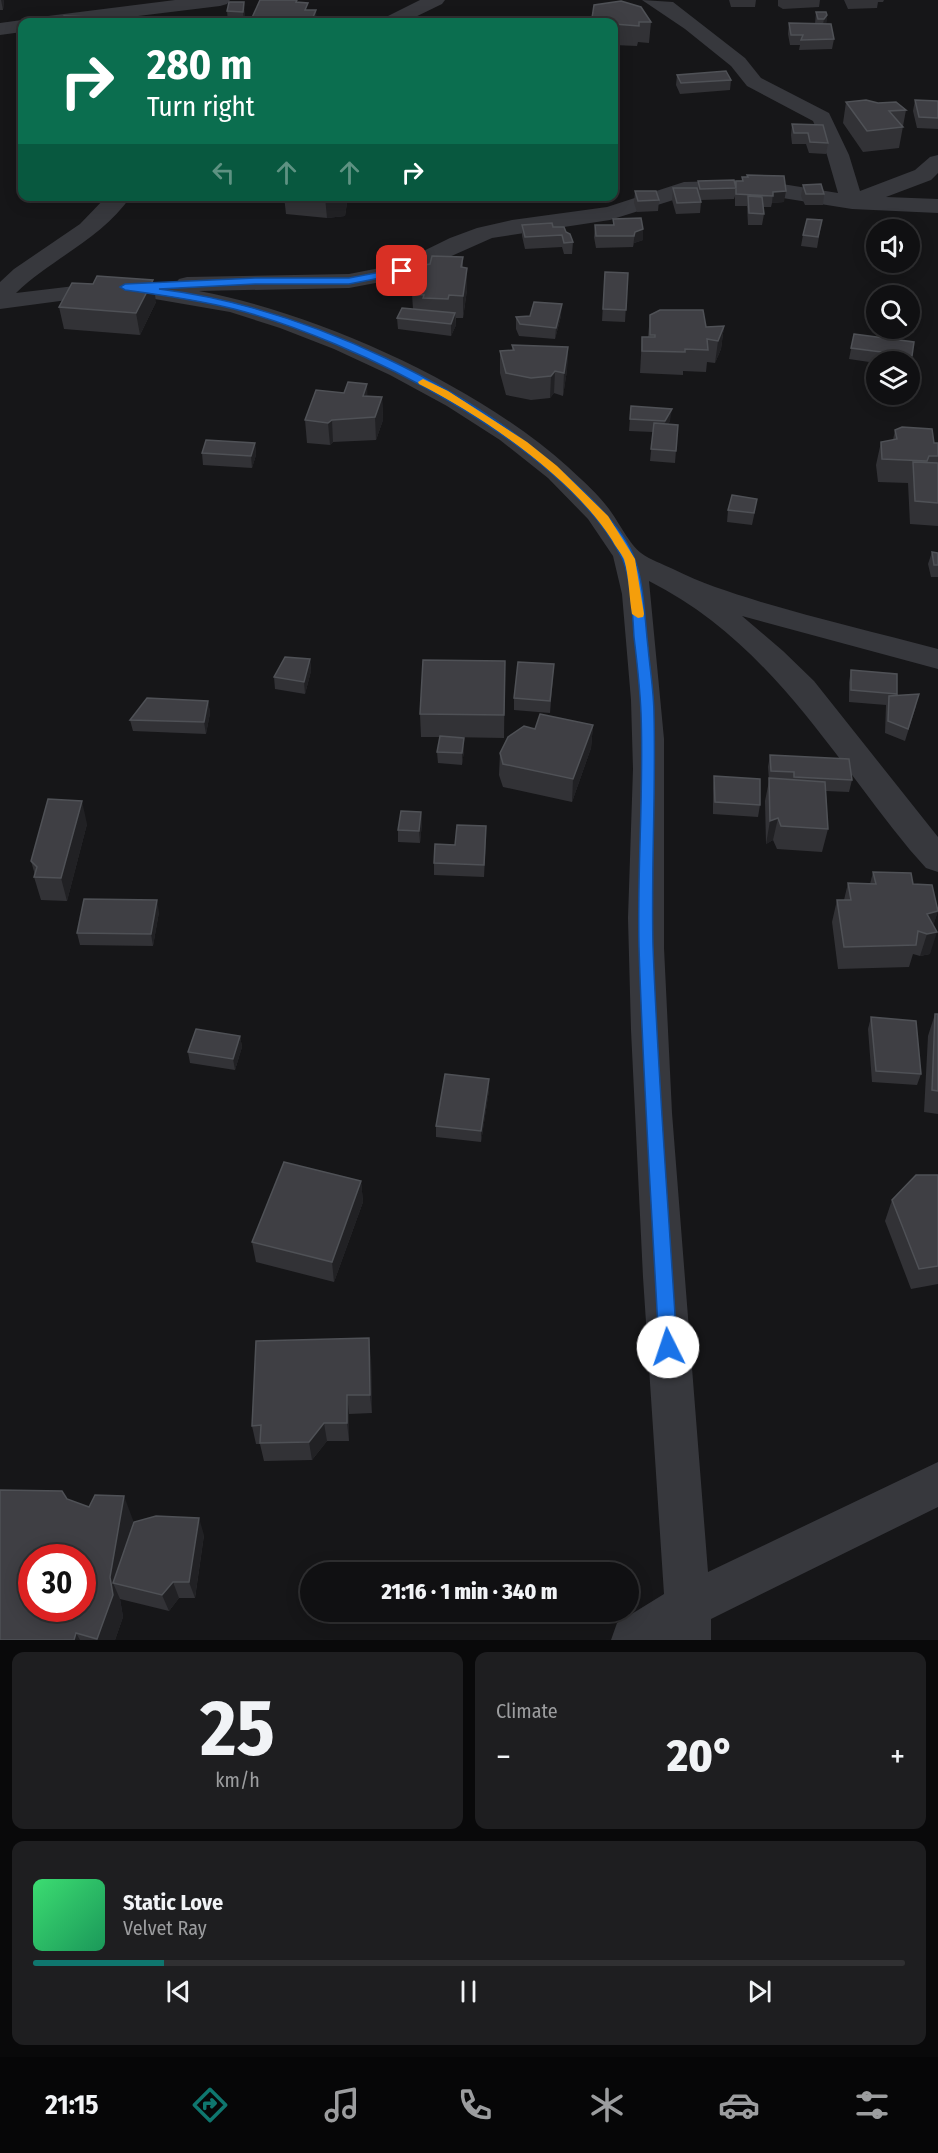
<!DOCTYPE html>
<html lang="en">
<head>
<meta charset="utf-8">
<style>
  :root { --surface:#101012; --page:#1e1e20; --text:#f1f3f6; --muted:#9c9d9f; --line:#303032; --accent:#0f766e }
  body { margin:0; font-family:"Fira Sans Condensed",sans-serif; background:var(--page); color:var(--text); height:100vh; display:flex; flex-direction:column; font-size:22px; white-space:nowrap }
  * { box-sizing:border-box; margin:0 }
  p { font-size:20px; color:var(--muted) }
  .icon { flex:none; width:33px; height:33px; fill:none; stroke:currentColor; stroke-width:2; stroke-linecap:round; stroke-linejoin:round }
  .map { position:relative; height:1640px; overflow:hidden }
  .drawer { display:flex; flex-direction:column; gap:12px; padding:12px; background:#09090a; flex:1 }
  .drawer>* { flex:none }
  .hud { position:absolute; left:18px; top:18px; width:600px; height:183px; border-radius:12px; box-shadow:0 3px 15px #0003,0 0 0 2px var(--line); background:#0b6e4f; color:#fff; overflow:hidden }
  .buttons { position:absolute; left:866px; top:219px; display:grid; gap:12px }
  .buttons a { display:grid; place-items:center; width:54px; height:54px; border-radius:50%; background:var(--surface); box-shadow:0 3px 15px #0003,0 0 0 2px var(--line); font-size:30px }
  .speed { position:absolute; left:18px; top:1544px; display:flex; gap:12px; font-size:30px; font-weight:700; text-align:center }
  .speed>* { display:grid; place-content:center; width:78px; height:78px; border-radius:50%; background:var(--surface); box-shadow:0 3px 15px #0003,0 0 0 2px var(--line); line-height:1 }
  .speed .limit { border:9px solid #d22; background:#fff; color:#111 }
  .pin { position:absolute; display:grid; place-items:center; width:51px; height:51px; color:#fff; margin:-26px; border-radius:12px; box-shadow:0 3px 9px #0006 }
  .me { position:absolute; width:66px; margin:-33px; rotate:356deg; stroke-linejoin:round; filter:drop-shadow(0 0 4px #0008) }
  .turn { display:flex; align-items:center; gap:21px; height:126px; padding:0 30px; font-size:27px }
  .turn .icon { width:78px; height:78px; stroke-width:2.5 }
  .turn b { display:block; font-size:42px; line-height:51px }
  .lanes { display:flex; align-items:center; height:57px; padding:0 30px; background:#0003; justify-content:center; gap:30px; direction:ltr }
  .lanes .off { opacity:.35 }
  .big { font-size:45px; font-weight:800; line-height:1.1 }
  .drawer .card { flex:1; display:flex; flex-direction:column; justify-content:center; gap:9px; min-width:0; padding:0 21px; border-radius:12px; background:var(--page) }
  .drawer .dial { align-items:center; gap:0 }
  .dial b { font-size:78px; line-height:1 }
  .song { display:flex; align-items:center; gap:18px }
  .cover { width:72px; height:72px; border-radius:9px; background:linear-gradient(135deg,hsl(140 70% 55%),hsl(150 70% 35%)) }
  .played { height:6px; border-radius:3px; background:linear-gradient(90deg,var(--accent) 15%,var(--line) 15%) }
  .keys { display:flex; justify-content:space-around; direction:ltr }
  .heat { display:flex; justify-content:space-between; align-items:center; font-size:33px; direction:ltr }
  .drawer .tiles { flex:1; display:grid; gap:12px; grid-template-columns:1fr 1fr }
  .card:last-child { grid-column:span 2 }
  .trip { position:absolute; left:300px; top:1562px; width:339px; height:60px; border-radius:30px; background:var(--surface); box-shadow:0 3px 15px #0003,0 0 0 2px var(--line); font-weight:800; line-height:60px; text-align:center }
  .menu { display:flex; height:96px; justify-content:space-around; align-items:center; background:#060607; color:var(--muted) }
  .menu .icon { width:42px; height:42px }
  .menu .selected { color:var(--accent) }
  .menu b { font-size:27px; color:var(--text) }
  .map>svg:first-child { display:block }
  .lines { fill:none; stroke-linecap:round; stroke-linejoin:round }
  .minor { fill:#37383d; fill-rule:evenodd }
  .wall { fill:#323236 }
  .shaded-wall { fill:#212124 }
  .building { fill:#3f3f44; stroke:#4f5156; stroke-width:1.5; fill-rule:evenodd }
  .route { fill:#1a73e8; stroke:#114b97; stroke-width:1.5 }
  .slow { fill:#f59e0b }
</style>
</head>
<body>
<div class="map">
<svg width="938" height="1640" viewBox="0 0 938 1640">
  <rect width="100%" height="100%" fill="#161618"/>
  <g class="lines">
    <!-- minor -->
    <path class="minor" d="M175 0H230L227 4 220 6 89 22H38L41 18 48 16Z
      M420 0H445L442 4 405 22H381L384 18Z
      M642 0 673 2 745 58 761 78 829 113 849 155 860 191 915 170 930 157 938 155V173L931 180 886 197 938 199V213L852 209 757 194 686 196 610 220 492 238 402 278 349 288 199 291C320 314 477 385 568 467 582 480 598 494 609 509 618 521 630 545 641 553 650 560 663 564 673 569 701 583 729 592 758 601 818 619 878 633 938 649V669L742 616 783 651 814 681 938 837V872L926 868 910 850C829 751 768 641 649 581L664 739V948L672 1113 708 1572 938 1462V1507L711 1619V1640H611L617 1623 664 1594 643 1277 631 1030 628 918 633 769 631 700 622 594 613 556 588 519 548 478 500 440 447 406 390 375 334 349 280 328 230 312 120 293 0 309V282L14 269 80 224 107 196H131C102 239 52 258 16 293L125 280 177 287 175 284 179 279 187 277 349 274 395 265 450 238 477 228 512 220 607 207 684 182 757 180 838 193 827 155 813 121 747 86 731 66 685 29Z
      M22 20 29 22H22V32L0 35V23Z"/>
  </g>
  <!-- wall -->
  <path class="wall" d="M0 0H4L3 10H0Z
    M729 0H756L755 7H731Z
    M778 0H820L819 7 783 9 778 6Z
    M844 0H884L883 2H878L877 8 848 9Z
    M229 2 245 12 244 22H228L227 11Z
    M816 12 827 15 826 24 834 39 832 49 799 50 800 45H790L788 34 789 23 815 24Z
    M592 18 651 22 649 43 638 42 637 46 614 45V22H592Z
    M677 75 731 80 730 90 680 94 676 85Z
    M915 100 938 101V129L917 128 913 111Z
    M846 102 906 110 899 148 863 152 843 123Z
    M792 124 828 143 826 154 809 153 806 144H792L791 135Z
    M747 175 784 202 772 203 771 207H763L764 214 762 225H748L747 206H735V196L734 199 701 200V202L700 213 676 214 672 200 673 188 698 190V181L735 186 736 181H742V177H747Z
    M803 185 824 194 823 205H805L801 196Z
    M635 191 659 200 658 211 637 212 634 203Z
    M208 196H224V197Z
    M229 196H259L230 198Z
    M284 196H348L345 216 327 218 286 214Z
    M613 219 643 240 634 243 633 247 596 248 594 237 595 225H613Z
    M822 220 817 248 801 246 803 235Z
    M522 225 553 227 566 232 573 242 572 254H564L562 247 525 249 522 236Z
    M463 257V268H467V290L463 318H456V325L451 336 398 329 397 318 413 309 412 294 430 264Z
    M605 272 628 273 625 322 602 321Z
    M156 302 140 335 64 329 59 307Z
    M650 315 706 327 724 326 721 349 715 363 707 362 706 372 683 371V375L640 373 642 337H648Z
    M561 316 555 339 519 336 516 329V317Z
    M854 334 912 356 909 367V362H876V363L849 359Z
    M512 345 568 347 567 370 563 396 554 393 550 398 531 400 506 395 500 373V351L512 350Z
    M368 396 382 397 383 420 376 440 333 442 330 445 307 443 305 420Z
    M631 406 670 421 668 424 678 425 675 463 650 461 653 432 629 431Z
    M895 430 934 443H938V526L910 524 908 483 878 482 876 465 881 442 893 440Z
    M255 443 256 455 252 468 203 465 202 453Z
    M728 510 755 511 752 525 727 522Z
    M932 552 938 553V577H931L928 564Z
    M310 659 311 671 305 694 275 689 274 677Z
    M505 661 504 738 448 737 464 750 462 765 438 763 437 752 440 737H421L420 714Z
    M554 664 550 713 514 710V698Z
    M851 670 897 694V696L916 706 905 741 885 733 886 705 849 702V682Z
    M208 701 210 713 206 734 133 731 130 720Z
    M593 725 591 748 572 802 503 787 499 775 500 753 535 729Z
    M770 755 852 780 849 792 826 791 828 829 822 852 777 849 773 840 766 844 765 801 769 781 768 767Z
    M714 776 760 805 758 817 713 814V788Z
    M421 812 422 823 420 843 398 842V830Z
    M87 824 67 901 41 900 34 877 35 875 31 861Z
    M486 838 484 877 434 875V863Z
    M873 872 913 884 938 911 933 925 930 954 920 956 913 954 909 967 838 969 832 922 837 900H844L848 883 870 884Z
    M159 912 153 946 80 945 77 933Z
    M935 1014H938V1114L924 1112 928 1036Z
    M871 1017 921 1074 917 1085 872 1082 868 1029Z
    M240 1036 242 1047 235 1070 190 1063 188 1052Z
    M489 1079V1090L481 1142 436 1137V1126Z
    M938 1175V1288V1284L911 1289 885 1221 892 1200Z
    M361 1181 363 1202 334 1282 256 1262 252 1242Z
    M371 1357 372 1413 349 1414V1441H327L312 1460 264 1461 260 1444H256L252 1426Z
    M67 1499 89 1507 133 1520 131 1530 204 1535 195 1598H179L169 1611 120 1599 123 1617 115 1640H0Z"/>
  <!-- shaded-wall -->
  <path class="shaded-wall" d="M1 0H4L3 10Z
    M244 2 245 12 244 22 243 12Z
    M316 10 317 22H311Z
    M827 15 826 26 822 29 824 19Z
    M786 191 784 202 772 203 773 192Z
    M348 196 345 216 327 218 325 197Z
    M643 229V240L634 243 633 247 635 232Z
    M467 268V290L463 318V296Z
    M153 280 156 302 140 335 136 313Z
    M562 304 561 316 555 339 556 328Z
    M455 313 456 325 451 336V324Z
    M724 326 721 349 715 363 718 341Z
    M568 347 567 370 563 396 564 373Z
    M555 371 554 393 550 398 551 376Z
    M367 384 368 406 363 396Z
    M382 397 383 420 376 440 375 417Z
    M672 409 670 421 664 433 665 421Z
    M332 420 333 442 330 445 328 423Z
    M255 443 256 455 252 468 251 456Z
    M310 659 311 671 305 694 304 682Z
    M208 701 210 713 206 734 204 722Z
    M593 725 591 748 572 802 573 779Z
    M464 738V750L462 765V753Z
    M82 801 87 824 67 901 61 878Z
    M421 812 422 823 420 843 419 831Z
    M778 818 773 840 766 844 770 821Z
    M157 900 159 912 153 946 151 934Z
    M938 911 931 933 937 932 930 954 920 956 927 934V914Z
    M240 1036 242 1047 235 1070 233 1059Z
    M489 1079V1090L481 1142V1131Z
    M361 1181 363 1202 334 1282 332 1262Z
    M369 1338 371 1357 372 1413 370 1395Z
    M347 1395 349 1414V1441L347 1423Z
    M324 1423 327 1441 312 1460 309 1442Z
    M124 1496 133 1520 122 1585 113 1583 120 1599 123 1617 115 1640H97V1639L110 1577Z
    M199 1518 204 1535 195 1598 189 1582Z
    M173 1582 179 1598 169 1611 162 1595Z
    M76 1633 80 1640H74Z"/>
  <!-- building -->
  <path class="building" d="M260 0H297L296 2 308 3 305 10H316L311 22H250Z
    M621 1 641 7 651 22H639V26L614 24V22H600L601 18H592L594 5Z
    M229 2H244L243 12 227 11Z
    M816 12H826L827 15 824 19H818Z
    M64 16 91 17 89 22 62 21Z
    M99 20H117L116 22H98Z
    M789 23 831 24 834 39 801 40 803 35H791Z
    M726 71 731 80 681 83 677 75Z
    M866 100 878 103 896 102 906 110 889 111 903 127 867 131 846 102Z
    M915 100 938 101V118L919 117Z
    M792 124 823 125 828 143 810 142 808 133H794Z
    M747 175 784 176 786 191 773 192V196L736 194V181H743L742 177H748Z
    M734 180 736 188 700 189 698 181Z
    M821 184 824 194H806L803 185Z
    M673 188H697L701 202 677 203Z
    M635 191H656L659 200 638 201Z
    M748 196 762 197 764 214 749 213Z
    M641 218 643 229 635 232 634 236H596L595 225H614L613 219Z
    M807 219 822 220 818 237 803 235Z
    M552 223 553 227H564L566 232 570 234 573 242 564 243 562 235 525 237 522 225Z
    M432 256 463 257 461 267 467 268 463 296 449 295 448 299 423 298 424 295 412 294 418 266 430 264Z
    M605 272 628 273 626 310 603 309Z
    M97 276 153 280 136 313 59 307 72 283 93 284Z
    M534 302 562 304 556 328 520 324 516 317 530 316Z
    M402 308 455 313 451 324 397 318Z
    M660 310H703L706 327 724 326 718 341 707 339 708 350 685 349V352L642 351V337H655V335H650V315Z
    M854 334 914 342 912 356 851 348Z
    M512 345 568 347 564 373 555 371 551 376 531 378 506 373 500 351 514 350Z
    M348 382 367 384 363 396 382 397 375 417 332 420 328 423 305 420 316 390 344 393Z
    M631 406 672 409 665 421 630 419Z
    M654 423 678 425 676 451 651 449Z
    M902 427 932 429 934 443H938V456H929L927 461 882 459 881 442 897 439 895 430Z
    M206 440 255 443 251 456 202 453Z
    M913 462 938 463V503L915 501Z
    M732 495 757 499 754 513 728 510Z
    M932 552 938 553V565H934Z
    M285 657 310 659 304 682 274 677Z
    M423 660 505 661 504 715 420 714Z
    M518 662 554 664 550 701 514 698Z
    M851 670 897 674V694L851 690Z
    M919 694 908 729 888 721 889 696Z
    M147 698 208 701 204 722 130 720Z
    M540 714 593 725 573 779 503 764 500 753 508 737 524 726 535 729Z
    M440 736 464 738 462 753 437 752Z
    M770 755 849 759 852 780 794 777V772L771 771Z
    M714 776 760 779V805L715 802Z
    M769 778 825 782 828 829 781 826 778 818 770 821Z
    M48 799 82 801 61 878 34 877 37 867 31 861Z
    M401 811 421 812 419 831 398 830Z
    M457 825 486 826 484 865 434 863 435 844 455 845Z
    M873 872 911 873 913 884 932 885 938 911 927 914 937 932 927 934 918 931 916 945 844 947 837 900H851L848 883 876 884Z
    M84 899 157 900 151 934 77 933Z
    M935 1014H938V1091L932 1090Z
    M871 1017 916 1021 921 1074 876 1071Z
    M196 1029 240 1036 233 1059 188 1052Z
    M445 1074 489 1079 481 1131 436 1126Z
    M284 1162 361 1181 332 1262 252 1242Z
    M916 1175H938V1266L919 1269 892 1200Z
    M369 1338 370 1395H347V1423H324L309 1442 260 1443 261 1425 252 1426 256 1341Z
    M0 1490 62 1491 67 1499 89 1507 95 1495 124 1496 110 1577 113 1595 97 1639 76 1633 74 1640H0ZM32 1557H82V1608H32Z
    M156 1516 199 1518 189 1582H173L162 1595 113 1583 134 1522Z"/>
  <!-- route -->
  <path class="route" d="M402 268 407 271 406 273 349 284H255L159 289C305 307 476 388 582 490 601 508 627 535 635 560 644 583 645 622 648 647 650 670 654 693 654 715 656 792 651 869 653 946 658 1080 669 1213 677 1347L674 1352 668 1355 662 1352 659 1347C652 1213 643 1080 639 947 637 869 644 791 641 713 640 687 637 662 634 637 633 617 630 572 621 556 564 444 352 339 234 309 198 300 162 295 125 290L120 287 125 284 255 278H349Z"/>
  <!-- slow -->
  <path class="slow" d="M423 379 448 391 527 442 557 466 608 516 635 559 644 614 643 617 638 618 632 614C629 597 629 576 624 559 621 553 615 546 612 540 573 478 484 417 419 384L418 382Z"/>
</svg>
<div class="buttons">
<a><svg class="icon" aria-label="sound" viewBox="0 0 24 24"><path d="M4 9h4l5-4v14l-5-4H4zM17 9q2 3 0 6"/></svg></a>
<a><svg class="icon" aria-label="search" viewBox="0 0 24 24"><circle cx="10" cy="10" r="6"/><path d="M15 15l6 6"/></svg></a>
<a><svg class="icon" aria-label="layers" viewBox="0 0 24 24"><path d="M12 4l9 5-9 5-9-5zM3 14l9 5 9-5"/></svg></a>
</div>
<div class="speed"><div class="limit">30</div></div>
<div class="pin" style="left:402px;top:271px;background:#d93025"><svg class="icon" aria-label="arrive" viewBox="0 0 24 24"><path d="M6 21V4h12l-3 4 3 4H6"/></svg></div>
<svg class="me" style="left:668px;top:1347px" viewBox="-20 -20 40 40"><circle r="19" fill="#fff"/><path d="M0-13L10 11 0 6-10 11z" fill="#1a73e8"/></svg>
<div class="trip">21:16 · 1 min · 340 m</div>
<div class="hud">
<div class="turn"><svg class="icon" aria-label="right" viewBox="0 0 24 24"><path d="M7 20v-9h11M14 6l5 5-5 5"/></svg><div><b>280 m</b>Turn right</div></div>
<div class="lanes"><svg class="icon off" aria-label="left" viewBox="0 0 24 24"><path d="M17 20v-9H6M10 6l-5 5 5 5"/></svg><svg class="icon off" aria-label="ahead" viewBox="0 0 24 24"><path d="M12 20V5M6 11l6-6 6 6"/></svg><svg class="icon off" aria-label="ahead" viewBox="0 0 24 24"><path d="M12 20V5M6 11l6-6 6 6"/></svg><svg class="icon" aria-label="right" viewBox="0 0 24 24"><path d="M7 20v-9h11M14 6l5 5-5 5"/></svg></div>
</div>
</div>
<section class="drawer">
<div class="tiles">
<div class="card dial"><b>25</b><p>km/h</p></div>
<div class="card"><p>Climate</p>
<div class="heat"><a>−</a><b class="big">20°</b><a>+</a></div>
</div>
<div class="card">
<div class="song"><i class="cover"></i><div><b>Static Love</b><p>Velvet Ray</p></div></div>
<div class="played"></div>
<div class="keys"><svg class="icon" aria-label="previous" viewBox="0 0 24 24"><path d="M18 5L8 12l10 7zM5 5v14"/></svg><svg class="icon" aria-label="pause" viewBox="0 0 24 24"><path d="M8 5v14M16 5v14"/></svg><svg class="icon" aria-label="next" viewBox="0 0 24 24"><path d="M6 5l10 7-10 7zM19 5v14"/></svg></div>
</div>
</div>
</section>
<nav class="menu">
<b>21:15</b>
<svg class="icon selected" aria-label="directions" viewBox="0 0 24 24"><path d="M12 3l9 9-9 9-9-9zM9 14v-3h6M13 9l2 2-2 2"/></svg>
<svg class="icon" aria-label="music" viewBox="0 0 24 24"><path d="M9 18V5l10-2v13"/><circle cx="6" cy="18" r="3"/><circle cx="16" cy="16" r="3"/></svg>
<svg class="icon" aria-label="phone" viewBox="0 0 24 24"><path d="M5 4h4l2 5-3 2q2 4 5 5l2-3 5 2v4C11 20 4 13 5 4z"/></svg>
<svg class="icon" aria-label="climate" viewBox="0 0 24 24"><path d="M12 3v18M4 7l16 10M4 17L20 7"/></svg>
<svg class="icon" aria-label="car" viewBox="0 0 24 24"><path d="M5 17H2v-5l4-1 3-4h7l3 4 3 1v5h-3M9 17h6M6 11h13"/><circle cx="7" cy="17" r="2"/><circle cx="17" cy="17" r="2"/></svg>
<svg class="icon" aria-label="filters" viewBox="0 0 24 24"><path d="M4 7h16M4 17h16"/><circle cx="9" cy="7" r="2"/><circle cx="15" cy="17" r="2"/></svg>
</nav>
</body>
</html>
